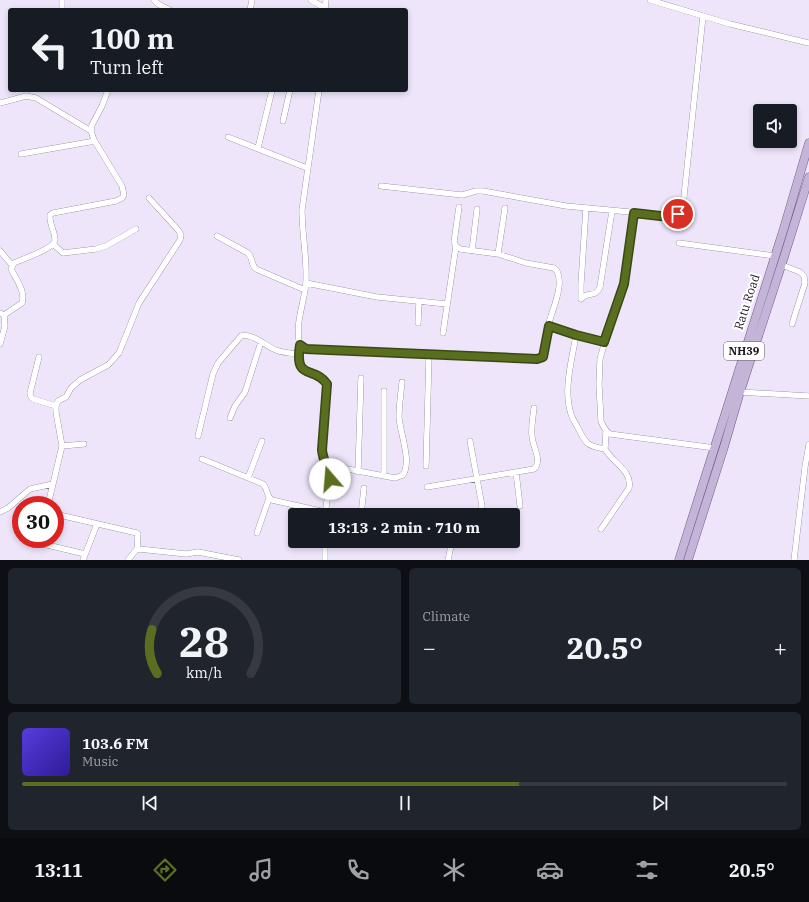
<!DOCTYPE html>
<html lang="en">
<head>
<meta charset="utf-8">
<style>
  :root { --surface:#171b24; --page:#20242c; --text:#f1f3f6; --muted:#9ea1a6; --line:#363941; --accent:#596f1f }
  body { margin:0; font-family:"IBM Plex Serif",serif; background:var(--page); color:var(--text); height:100vh; display:flex; flex-direction:column; font-size:15px; white-space:nowrap }
  * { box-sizing:border-box; margin:0 }
  p { font-size:13px; color:var(--muted) }
  .icon { flex:none; width:22px; height:22px; fill:none; stroke:currentColor; stroke-width:2; stroke-linecap:round; stroke-linejoin:round }
  .map { position:relative; height:560px; overflow:hidden }
  .drawer { display:flex; flex-direction:column; gap:8px; padding:8px; background:#0d0f14; flex:1 }
  .drawer>* { flex:none }
  .hud { position:absolute; left:8px; top:8px; width:400px; height:84px; border-radius:4px; box-shadow:0 2px 6px #0003; background:#171b24; color:var(--text); overflow:hidden }
  .controls { position:absolute; left:753px; top:104px; display:grid; gap:8px }
  .controls a { display:grid; place-items:center; width:44px; height:44px; border-radius:4px; background:var(--surface); box-shadow:0 2px 6px #0003; font-size:20px }
  .speed { position:absolute; left:12px; top:496px; display:flex; gap:8px; font-size:20px; font-weight:700; text-align:center }
  .speed>* { display:grid; place-content:center; width:52px; height:52px; border-radius:50%; background:var(--surface); box-shadow:0 2px 6px #0003; line-height:1 }
  .speed .limit { border:6px solid #d22; background:#fff; color:#111 }
  .pin { position:absolute; display:grid; place-items:center; width:34px; height:34px; color:#fff; margin:-17px; border:2px solid #fff; border-radius:50%; box-shadow:0 1px 4px #0007 }
  .me { position:absolute; width:44px; margin:-22px; rotate:342deg; stroke-linejoin:round; filter:drop-shadow(0 0 3px #0008) }
  .turn { display:flex; align-items:center; gap:14px; height:84px; padding:0 16px; font-size:18px }
  .turn .icon { width:52px; height:52px; stroke-width:2.5 }
  .turn b { display:block; font-size:28px; line-height:34px }
  .big { font-size:30px; font-weight:700; line-height:1.1 }
  .drawer .widget { flex:1; display:flex; flex-direction:column; justify-content:center; gap:6px; min-width:0; padding:0 14px; border-radius:6px; background:var(--page) }
  .drawer .dial { align-items:center; gap:0 }
  .dial svg { height:104px; overflow:visible; fill:none; stroke:var(--line); stroke-width:7; stroke-linecap:round; text-anchor:middle }
  .dial text { fill:var(--text); stroke:none }
  .song { display:flex; align-items:center; gap:12px }
  .cover { width:48px; height:48px; border-radius:6px; background:linear-gradient(135deg,hsl(250 70% 55%),hsl(250 70% 35%)) }
  .played { height:4px; border-radius:2px; background:linear-gradient(90deg,var(--accent) 65%,var(--line) 65%) }
  .keys { display:flex; justify-content:space-around; direction:ltr }
  .heat { display:flex; justify-content:space-between; align-items:center; font-size:22px; direction:ltr }
  .drawer .tiles { flex:1; display:grid; gap:8px; grid-template-columns:1fr 1fr }
  .widget:last-child { grid-column:span 2 }
  .trip { position:absolute; left:288px; top:508px; width:232px; height:40px; border-radius:4px; background:var(--surface); box-shadow:0 2px 6px #0003; font-weight:700; line-height:40px; text-align:center }
  .tabs { display:flex; height:64px; justify-content:space-around; align-items:center; background:#090b0e; color:var(--muted) }
  .tabs .icon { width:28px; height:28px }
  .tabs .current { color:var(--accent) }
  .tabs b { font-size:18px; color:var(--text) }
  .map>svg:first-child { display:block }
  .lines { fill:none; stroke-linecap:round; stroke-linejoin:round }
  .minor-casing { stroke:#776e86; stroke-width:6 }
  .primary-casing { stroke:#6f5d87; stroke-width:9 }
  .minor { stroke:#fff; stroke-width:5.5 }
  .primary { stroke:#c3b4d8; stroke-width:8 }
  .route-casing { stroke:#3a4814; stroke-width:10 }
  .route { stroke:#596f1f; stroke-width:7 }
  .labels { text-anchor:middle; stroke-width:4; stroke-linejoin:round; paint-order:stroke }
  .shield { fill:#fff; stroke:#605d64; stroke-width:1 }
  .shield-label { font-size:11px; font-weight:bold; fill:#1c1821 }
  .street-label { font-size:12px; fill:#1c1821; stroke:#fff }
</style>
</head>
<body>
<div class="map">
<svg width="809" height="560" viewBox="0 0 809 560">
  <rect width="100%" height="100%" fill="#eee5fb"/>
  <g class="lines">
    <!-- minor casing -->
    <g class="minor-casing">
      <path id="minor" d="M154 0 158 4 170 10
        M311 0 325 8
        M650 0 730 24 809 43
        M62 10V0
        M250 10 252 0
        M325 10 326 0
        M319 90 302 210C302 234 307 257 306 281 305 302 294 324 300 345L306 349 537 359 543 357C547 346 547 334 549 323 553 307 564 286 557 271L554 268 526 263 498 254 460 249 456 246 454 242 459 207
        M0 103 26 96 36 98 91 131
        M283 121 290 90
        M228 137 307 168
        M258 148 272 90
        M21 154 95 141
        M381 186 462 195 476 191H483L566 206 673 216 681 211 683 206 703 16
        M634 213 624 283 611 320 600 359 599 384 601 421C603 427 605 430 610 434L715 448
        M217 236 248 253C253 258 251 265 256 269L305 290
        M679 243 775 256
        M53 244 63 253 96 249 106 246 136 229
        M0 251 12 265
        M472 251 477 209
        M498 254 505 208
        M782 265 800 272 804 276 805 283 792 324
        M306 283 377 297 447 304
        M581 299C588 291 596 298 600 287L612 211
        M581 299V284L586 208
        M0 313 4 315 5 326 0 344
        M4 315 22 303C26 292 16 279 11 269L14 263C22 259 54 249 55 240 55 231 49 224 50 215L53 213 116 201 122 198 124 195 122 186 94 140 91 131 92 125 102 106 108 90
        M418 323 419 302
        M549 326 576 335 604 342
        M443 333 456 246
        M576 335C572 360 563 389 571 414 572 419 576 423 578 428 586 444 587 446 605 449
        M300 345C294 382 314 365 327 384L322 450C323 461 329 469 330 479L325 515
        M39 357 30 393 31 397 33 399 56 406
        M384 391V476
        M740 392 809 396
        M230 418 235 406 245 392 261 342
        M198 436 213 374 218 363 241 336C253 333 265 346 276 350 283 353 291 353 299 354
        M470 441 482 506 480 515
        M62 446 84 444
        M202 459 263 484C268 489 266 496 272 500L325 512
        M326 465 395 478 403 475C412 461 400 433 399 417 399 405 401 393 402 382
        M426 466 429 355
        M358 472 361 378
        M516 472 520 506
        M248 478 262 441
        M427 487 534 469C543 461 532 445 532 436 531 427 533 417 534 408
        M48 505 62 446 56 412V406L58 401 66 397 71 388 80 380 108 365 119 353 139 303 180 240 181 235 179 231 149 198
        M0 512 8 508 30 489 53 484
        M55 514 137 533 138 534 137 550
        M361 515 364 488
        M601 529 629 488C633 471 612 462 605 449L606 431
        M257 533 269 498
        M41 539V542L43 544 85 554
        M325 541V560
        M83 560 97 524
        M128 560 136 550 139 549 186 554 198 552 239 560
        M448 560 452 541
        M794 560 805 467 809 444"/>
    </g>
    <!-- primary casing -->
    <g class="primary-casing">
      <path id="primary" d="M679 560 784 228 809 143
        M688 560 724 447 740 392 784 257 809 177"/>
    </g>
    <!-- minor -->
    <use href="#minor" class="minor"/>
    <!-- primary -->
    <use href="#primary" class="primary"/>
  </g>
  <g class="lines">
    <!-- route casing -->
    <g class="route-casing">
      <path id="route" d="M330 479C329 469 323 461 322 450L327 384C314 365 294 382 300 345L306 349 537 359 543 357 549 326 576 335 604 342 624 284 634 213 669 217 673 216 678 214"/>
    </g>
    <!-- route -->
    <use href="#route" class="route"/>
  </g>
  <g class="labels">
    <!-- shield labels -->
    <rect class="shield" x="724" y="342" width="40" height="18" rx="3"/>
    <g class="shield-label">
      <text x="744" y="355">NH39</text>
    </g>
    <!-- street labels -->
    <g class="street-label">
      <text transform="translate(747 302) rotate(-72)" y="4">Ratu Road</text>
    </g>
  </g>
</svg>
<div class="controls">
<a><svg class="icon" aria-label="sound" viewBox="0 0 24 24"><path d="M4 9h4l5-4v14l-5-4H4zM17 9q2 3 0 6"/></svg></a>
</div>
<div class="speed"><div class="limit">30</div></div>
<div class="pin" style="left:678px;top:214px;background:#d93025"><svg class="icon" aria-label="arrive" viewBox="0 0 24 24"><path d="M6 21V4h12l-3 4 3 4H6"/></svg></div>
<svg class="me" style="left:330px;top:479px" viewBox="-20 -20 40 40"><circle r="19" fill="#fff"/><path d="M0-13L10 11 0 6-10 11z" fill="#596f1f"/></svg>
<div class="trip">13:13 · 2 min · 710 m</div>
<div class="hud">
<div class="turn"><svg class="icon" aria-label="left" viewBox="0 0 24 24"><path d="M17 20v-9H6M10 6l-5 5 5 5"/></svg><div><b>100 m</b>Turn left</div></div>
</div>
</div>
<section class="drawer">
<div class="tiles">
<div class="widget dial"><svg viewBox="0 0 100 80">
<path d="M14 69A42 42 0 1 1 86 69"/>
<path d="M14 69A42 42 0 0 1 10 35" stroke="#596f1f"/>
<text x="50" y="56" font-size="32" font-weight="700">28</text>
<text x="50" y="72" font-size="11">km/h</text>
</svg></div>
<div class="widget"><p>Climate</p>
<div class="heat"><a>−</a><b class="big">20.5°</b><a>+</a></div>
</div>
<div class="widget">
<div class="song"><i class="cover"></i><div><b>103.6 FM</b><p>Music</p></div></div>
<div class="played"></div>
<div class="keys"><svg class="icon" aria-label="previous" viewBox="0 0 24 24"><path d="M18 5L8 12l10 7zM5 5v14"/></svg><svg class="icon" aria-label="pause" viewBox="0 0 24 24"><path d="M8 5v14M16 5v14"/></svg><svg class="icon" aria-label="next" viewBox="0 0 24 24"><path d="M6 5l10 7-10 7zM19 5v14"/></svg></div>
</div>
</div>
</section>
<nav class="tabs">
<b>13:11</b>
<svg class="icon current" aria-label="directions" viewBox="0 0 24 24"><path d="M12 3l9 9-9 9-9-9zM9 14v-3h6M13 9l2 2-2 2"/></svg>
<svg class="icon" aria-label="music" viewBox="0 0 24 24"><path d="M9 18V5l10-2v13"/><circle cx="6" cy="18" r="3"/><circle cx="16" cy="16" r="3"/></svg>
<svg class="icon" aria-label="phone" viewBox="0 0 24 24"><path d="M5 4h4l2 5-3 2q2 4 5 5l2-3 5 2v4C11 20 4 13 5 4z"/></svg>
<svg class="icon" aria-label="climate" viewBox="0 0 24 24"><path d="M12 3v18M4 7l16 10M4 17L20 7"/></svg>
<svg class="icon" aria-label="car" viewBox="0 0 24 24"><path d="M5 17H2v-5l4-1 3-4h7l3 4 3 1v5h-3M9 17h6M6 11h13"/><circle cx="7" cy="17" r="2"/><circle cx="17" cy="17" r="2"/></svg>
<svg class="icon" aria-label="filters" viewBox="0 0 24 24"><path d="M4 7h16M4 17h16"/><circle cx="9" cy="7" r="2"/><circle cx="15" cy="17" r="2"/></svg>
<b>20.5°</b>
</nav>
</body>
</html>
